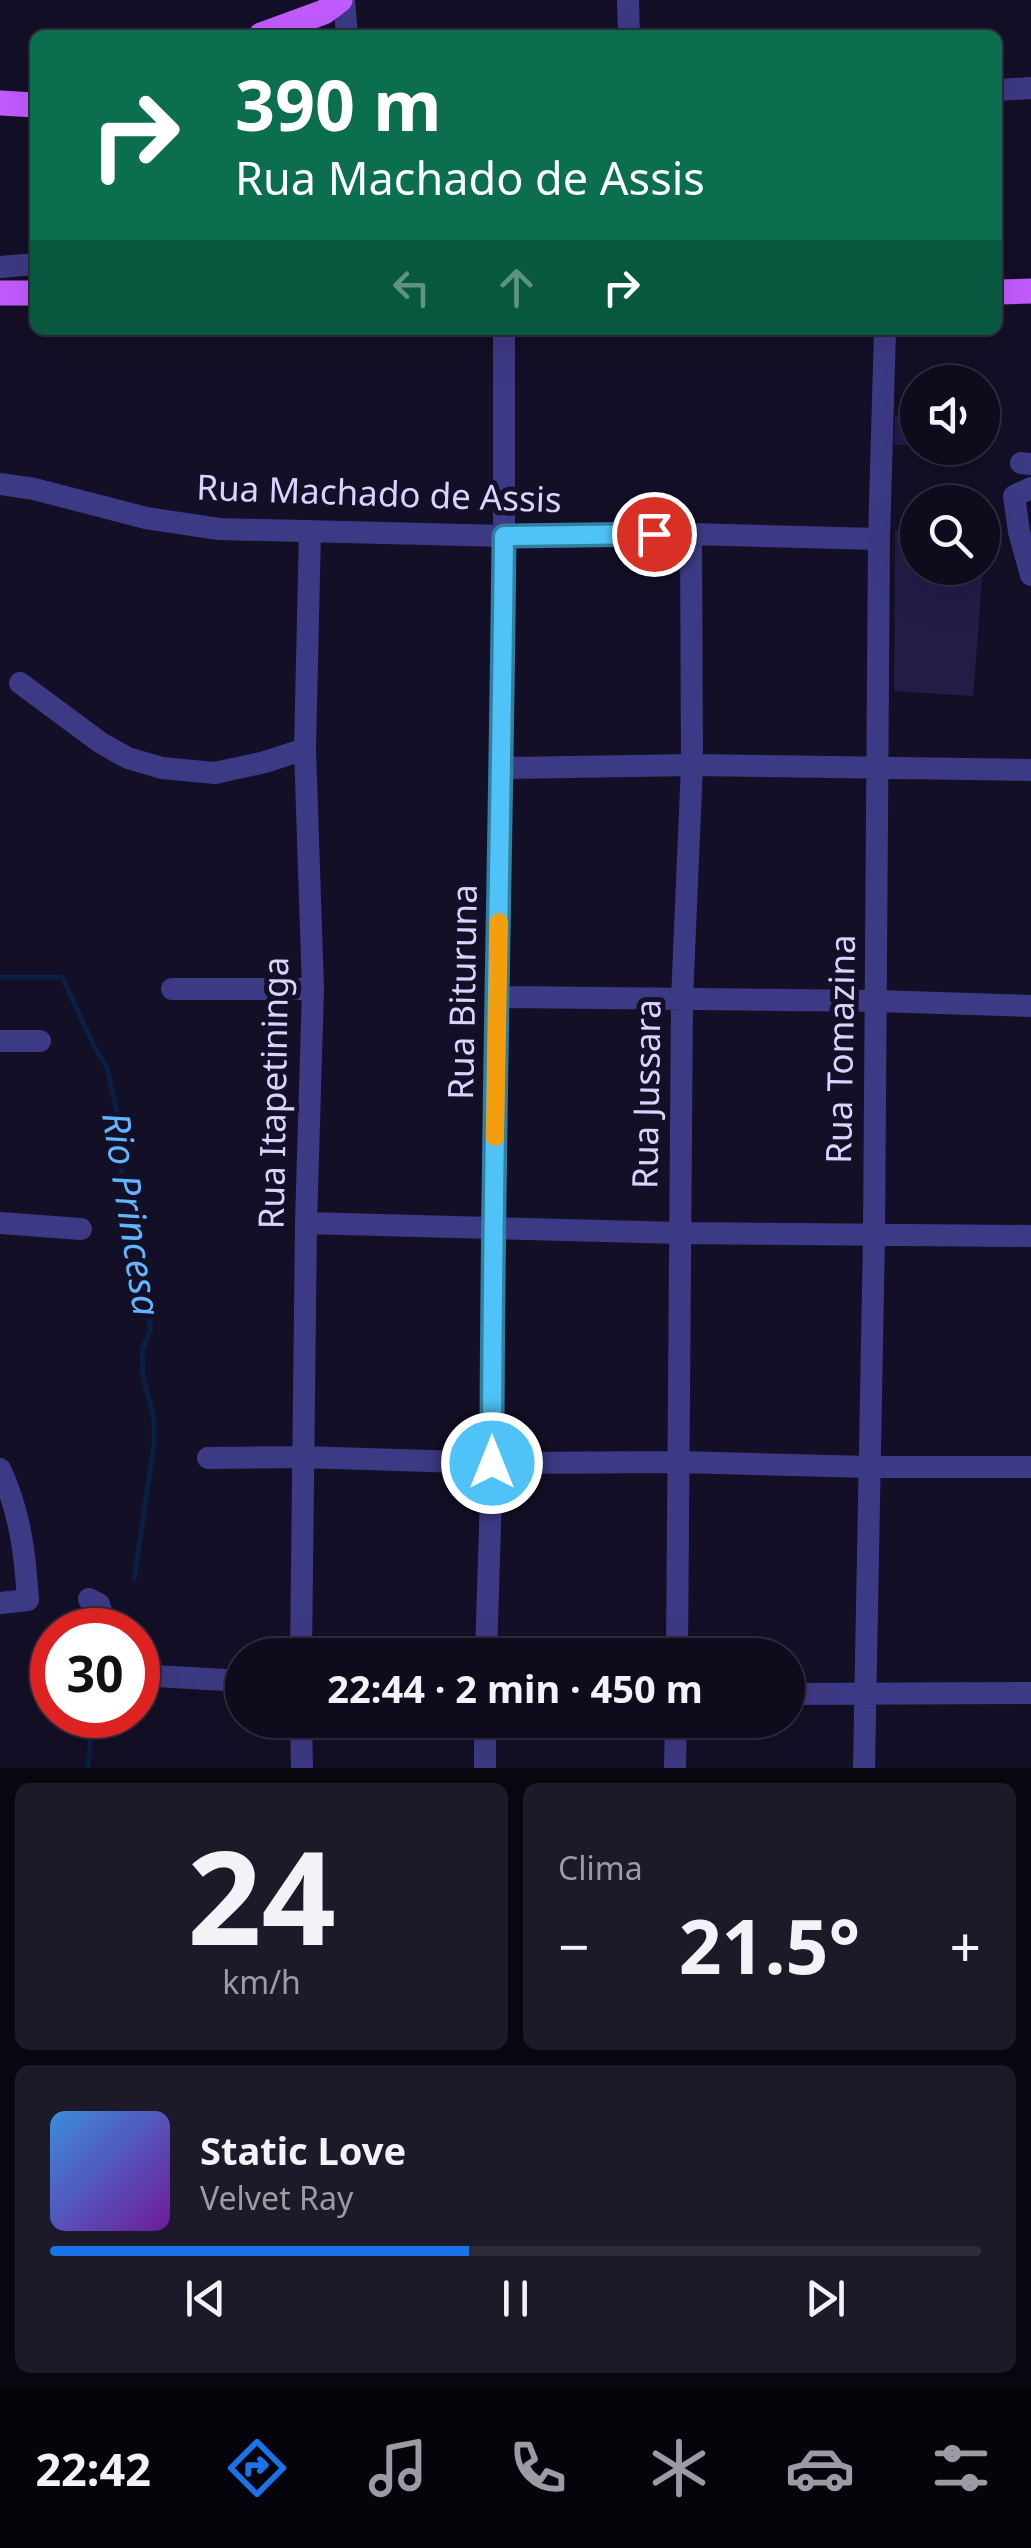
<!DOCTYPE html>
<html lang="pt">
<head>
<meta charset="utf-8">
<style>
  :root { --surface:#0e0b1c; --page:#1c1929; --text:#f1f3f6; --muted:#9b9ba3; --line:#2e2b3b; --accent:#1a73e8 }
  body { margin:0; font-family:"Noto Sans",sans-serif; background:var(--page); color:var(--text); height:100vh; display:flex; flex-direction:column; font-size:38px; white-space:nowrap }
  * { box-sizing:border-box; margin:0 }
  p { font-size:32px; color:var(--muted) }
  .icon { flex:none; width:55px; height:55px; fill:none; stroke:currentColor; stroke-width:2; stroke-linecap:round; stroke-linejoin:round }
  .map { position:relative; height:1768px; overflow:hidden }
  .sheet { display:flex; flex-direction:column; gap:15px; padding:15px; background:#08060f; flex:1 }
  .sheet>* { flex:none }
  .guide { position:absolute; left:30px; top:30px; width:972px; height:305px; border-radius:15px; box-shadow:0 10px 40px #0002,0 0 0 2px var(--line); background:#0b6e4f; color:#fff; overflow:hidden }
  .tools { position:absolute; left:900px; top:365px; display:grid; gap:20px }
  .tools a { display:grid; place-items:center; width:100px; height:100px; border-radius:50%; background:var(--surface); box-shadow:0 10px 40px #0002,0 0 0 2px var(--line); font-size:50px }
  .speed { position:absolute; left:30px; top:1608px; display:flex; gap:20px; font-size:50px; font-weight:700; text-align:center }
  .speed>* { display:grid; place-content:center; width:130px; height:130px; border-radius:50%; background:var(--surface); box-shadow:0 10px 40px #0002,0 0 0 2px var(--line); line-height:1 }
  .speed .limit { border:15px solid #d22; background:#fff; color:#111 }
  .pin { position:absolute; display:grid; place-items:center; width:85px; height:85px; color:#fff; margin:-42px; border:5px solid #fff; border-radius:50%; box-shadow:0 2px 10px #0007 }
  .me { position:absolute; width:110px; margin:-55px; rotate:0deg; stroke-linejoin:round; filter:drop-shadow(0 0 8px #0008) }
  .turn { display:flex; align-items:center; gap:35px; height:210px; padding:0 40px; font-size:45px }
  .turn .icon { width:130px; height:130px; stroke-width:2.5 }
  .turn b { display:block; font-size:70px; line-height:85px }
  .lanes { display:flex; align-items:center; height:95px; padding:0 40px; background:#0003; justify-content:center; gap:50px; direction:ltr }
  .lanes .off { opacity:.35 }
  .big { font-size:75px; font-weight:700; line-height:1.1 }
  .sheet .widget { flex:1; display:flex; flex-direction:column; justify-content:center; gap:15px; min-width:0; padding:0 35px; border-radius:15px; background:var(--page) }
  .sheet .dial { align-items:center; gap:0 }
  .dial b { font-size:130px; line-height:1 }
  .song { display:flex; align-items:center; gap:30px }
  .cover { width:120px; height:120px; border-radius:15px; background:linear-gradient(135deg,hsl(210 70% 55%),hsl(280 70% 35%)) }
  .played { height:10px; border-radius:5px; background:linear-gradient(90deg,var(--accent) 45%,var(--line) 45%) }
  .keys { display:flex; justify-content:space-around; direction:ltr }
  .heat { display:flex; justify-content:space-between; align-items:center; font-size:55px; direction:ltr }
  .sheet .tiles { flex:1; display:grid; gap:15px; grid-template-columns:1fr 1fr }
  .widget:last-child { grid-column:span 2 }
  .trip { position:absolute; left:225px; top:1638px; width:580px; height:100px; border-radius:50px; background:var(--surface); box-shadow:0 10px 40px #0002,0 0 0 2px var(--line); font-weight:700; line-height:100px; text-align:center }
  .menu { display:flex; height:160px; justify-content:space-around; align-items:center; background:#06040b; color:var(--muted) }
  .menu .icon { width:70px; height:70px }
  .menu .selected { color:var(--accent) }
  .menu b { font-size:45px; color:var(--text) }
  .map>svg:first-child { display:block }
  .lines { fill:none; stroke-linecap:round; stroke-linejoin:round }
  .stream { stroke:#0a1f44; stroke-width:5 }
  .building { fill:#241b47 }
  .minor { stroke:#3d3a85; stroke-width:22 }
  .major { stroke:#c25bff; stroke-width:25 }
  .route-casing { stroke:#337fa1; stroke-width:25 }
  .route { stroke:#4fc3f7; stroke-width:18 }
  .slow { stroke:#f59e0b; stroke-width:18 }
  .labels { text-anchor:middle; stroke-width:10; stroke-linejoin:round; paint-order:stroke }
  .street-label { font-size:35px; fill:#d9d4ff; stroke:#130f26 }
  .water-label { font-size:38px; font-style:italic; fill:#62b6ff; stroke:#130f26 }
</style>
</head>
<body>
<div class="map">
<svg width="1031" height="1768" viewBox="0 0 1031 1768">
  <rect width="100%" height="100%" fill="#130f26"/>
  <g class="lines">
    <!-- stream -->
    <path class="stream" d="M0 977H62L95 1048 107 1067 119 1120 121 1172 135 1240 148 1290 147 1309 151 1329 142 1350 143 1377 154 1418V1446L134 1579
      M88 1768 93 1715"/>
  </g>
  <!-- building -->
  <path class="building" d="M918 415V445H894L895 416Z
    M895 530H918V568H983L973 696 894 691Z"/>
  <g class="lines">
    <!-- minor -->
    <path class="minor" d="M344 0 347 35
      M628 0 629 35
      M998 90 1031 88
      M0 267 35 264
      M1021 463 1031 464
      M0 484 34 489 146 518 219 529 504 536 691 534 879 539
      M1031 488 1014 496 1019 532 1031 575
      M20 683 101 743 128 758 162 768 215 773 265 762 305 749
      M501 768 692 765 1031 770
      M172 989H313
      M498 997 877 1001 1031 1006
      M0 1041H40
      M0 1223 81 1229
      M306 1223 680 1233 1031 1236
      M208 1458 303 1457 492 1463 680 1462 870 1467H1031
      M0 1469C20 1511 25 1554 28 1600L0 1603
      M89 1599 99 1604 107 1630
      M301 1655 306 1223 313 989 305 749 310 532
      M486 1655 492 1463V1230L498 997 504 536V330
      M677 1655 682 999 692 765 691 534
      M138 1675 242 1681
      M788 1694 1031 1693
      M301 1720 302 1768
      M485 1720V1768
      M675 1768 676 1720
      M864 1768 874 1236 879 539 885 330"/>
    <!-- major -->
    <path class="major" d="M261 35 324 12 340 0
      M0 103 35 105
      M998 292 1031 291
      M0 293H35"/>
  </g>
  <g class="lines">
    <!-- route casing -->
    <g class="route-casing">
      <path id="route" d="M492 1463C492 1154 501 845 504 536L654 534"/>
    </g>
    <!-- route -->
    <use href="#route" class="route"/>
    <!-- slow -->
    <path class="slow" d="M495 1137 499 922"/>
  </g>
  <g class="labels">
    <!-- street labels -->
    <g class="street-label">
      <text transform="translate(379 494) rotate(2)" y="12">Rua Machado de Assis</text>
      <text transform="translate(463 992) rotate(-89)" y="12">Rua Bituruna</text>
      <text transform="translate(841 1049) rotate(-89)" y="12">Rua Tomazina</text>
      <text transform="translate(274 1093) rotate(-89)" y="12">Rua Itapetininga</text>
      <text transform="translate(647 1094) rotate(-89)" y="12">Rua Jussara</text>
    </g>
    <!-- water labels -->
    <g class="water-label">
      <text transform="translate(131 1214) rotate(81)" y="13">Rio Princesa</text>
    </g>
  </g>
</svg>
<div class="tools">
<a><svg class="icon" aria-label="sound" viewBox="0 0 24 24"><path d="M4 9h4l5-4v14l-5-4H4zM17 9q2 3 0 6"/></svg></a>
<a><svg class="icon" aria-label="search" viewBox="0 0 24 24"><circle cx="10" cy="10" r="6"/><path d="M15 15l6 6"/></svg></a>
</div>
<div class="speed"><div class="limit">30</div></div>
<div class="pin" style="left:654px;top:534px;background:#d93025"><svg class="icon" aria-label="arrive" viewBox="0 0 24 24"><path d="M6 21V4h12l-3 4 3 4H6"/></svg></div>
<svg class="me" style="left:492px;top:1463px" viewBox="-20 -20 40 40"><circle r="17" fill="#4fc3f7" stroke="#fff" stroke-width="3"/><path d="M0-11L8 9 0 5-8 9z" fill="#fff"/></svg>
<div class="trip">22:44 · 2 min · 450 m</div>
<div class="guide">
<div class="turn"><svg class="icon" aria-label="right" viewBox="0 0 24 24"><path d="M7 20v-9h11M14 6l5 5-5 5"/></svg><div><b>390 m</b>Rua Machado de Assis</div></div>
<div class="lanes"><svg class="icon off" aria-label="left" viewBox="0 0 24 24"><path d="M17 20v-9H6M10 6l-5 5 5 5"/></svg><svg class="icon off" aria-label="ahead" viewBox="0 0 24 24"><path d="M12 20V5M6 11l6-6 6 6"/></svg><svg class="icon" aria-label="right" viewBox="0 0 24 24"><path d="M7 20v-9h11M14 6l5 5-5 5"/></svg></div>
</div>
</div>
<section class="sheet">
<div class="tiles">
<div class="widget dial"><b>24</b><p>km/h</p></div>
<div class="widget"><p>Clima</p>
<div class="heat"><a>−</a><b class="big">21.5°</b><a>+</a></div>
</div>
<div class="widget">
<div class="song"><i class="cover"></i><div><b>Static Love</b><p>Velvet Ray</p></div></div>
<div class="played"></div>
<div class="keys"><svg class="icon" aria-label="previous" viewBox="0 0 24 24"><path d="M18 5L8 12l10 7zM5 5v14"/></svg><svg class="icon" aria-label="pause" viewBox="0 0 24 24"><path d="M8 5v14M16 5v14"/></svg><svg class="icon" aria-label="next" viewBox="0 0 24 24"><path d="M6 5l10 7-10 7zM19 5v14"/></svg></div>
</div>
</div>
</section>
<nav class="menu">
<b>22:42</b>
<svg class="icon selected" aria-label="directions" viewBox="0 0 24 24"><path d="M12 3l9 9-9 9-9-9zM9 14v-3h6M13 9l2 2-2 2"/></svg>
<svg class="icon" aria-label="music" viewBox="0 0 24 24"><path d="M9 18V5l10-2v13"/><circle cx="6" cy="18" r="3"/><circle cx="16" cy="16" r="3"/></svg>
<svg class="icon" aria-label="phone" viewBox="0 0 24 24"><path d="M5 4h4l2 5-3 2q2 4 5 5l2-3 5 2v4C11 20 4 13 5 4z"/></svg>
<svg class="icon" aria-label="climate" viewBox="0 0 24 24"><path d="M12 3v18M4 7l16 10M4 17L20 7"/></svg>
<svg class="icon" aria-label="car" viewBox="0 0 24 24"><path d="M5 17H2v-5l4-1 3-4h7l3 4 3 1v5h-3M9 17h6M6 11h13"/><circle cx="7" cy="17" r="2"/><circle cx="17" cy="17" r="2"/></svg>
<svg class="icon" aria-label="filters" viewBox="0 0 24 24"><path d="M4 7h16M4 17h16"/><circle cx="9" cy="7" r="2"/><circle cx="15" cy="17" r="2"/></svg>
</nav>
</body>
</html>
